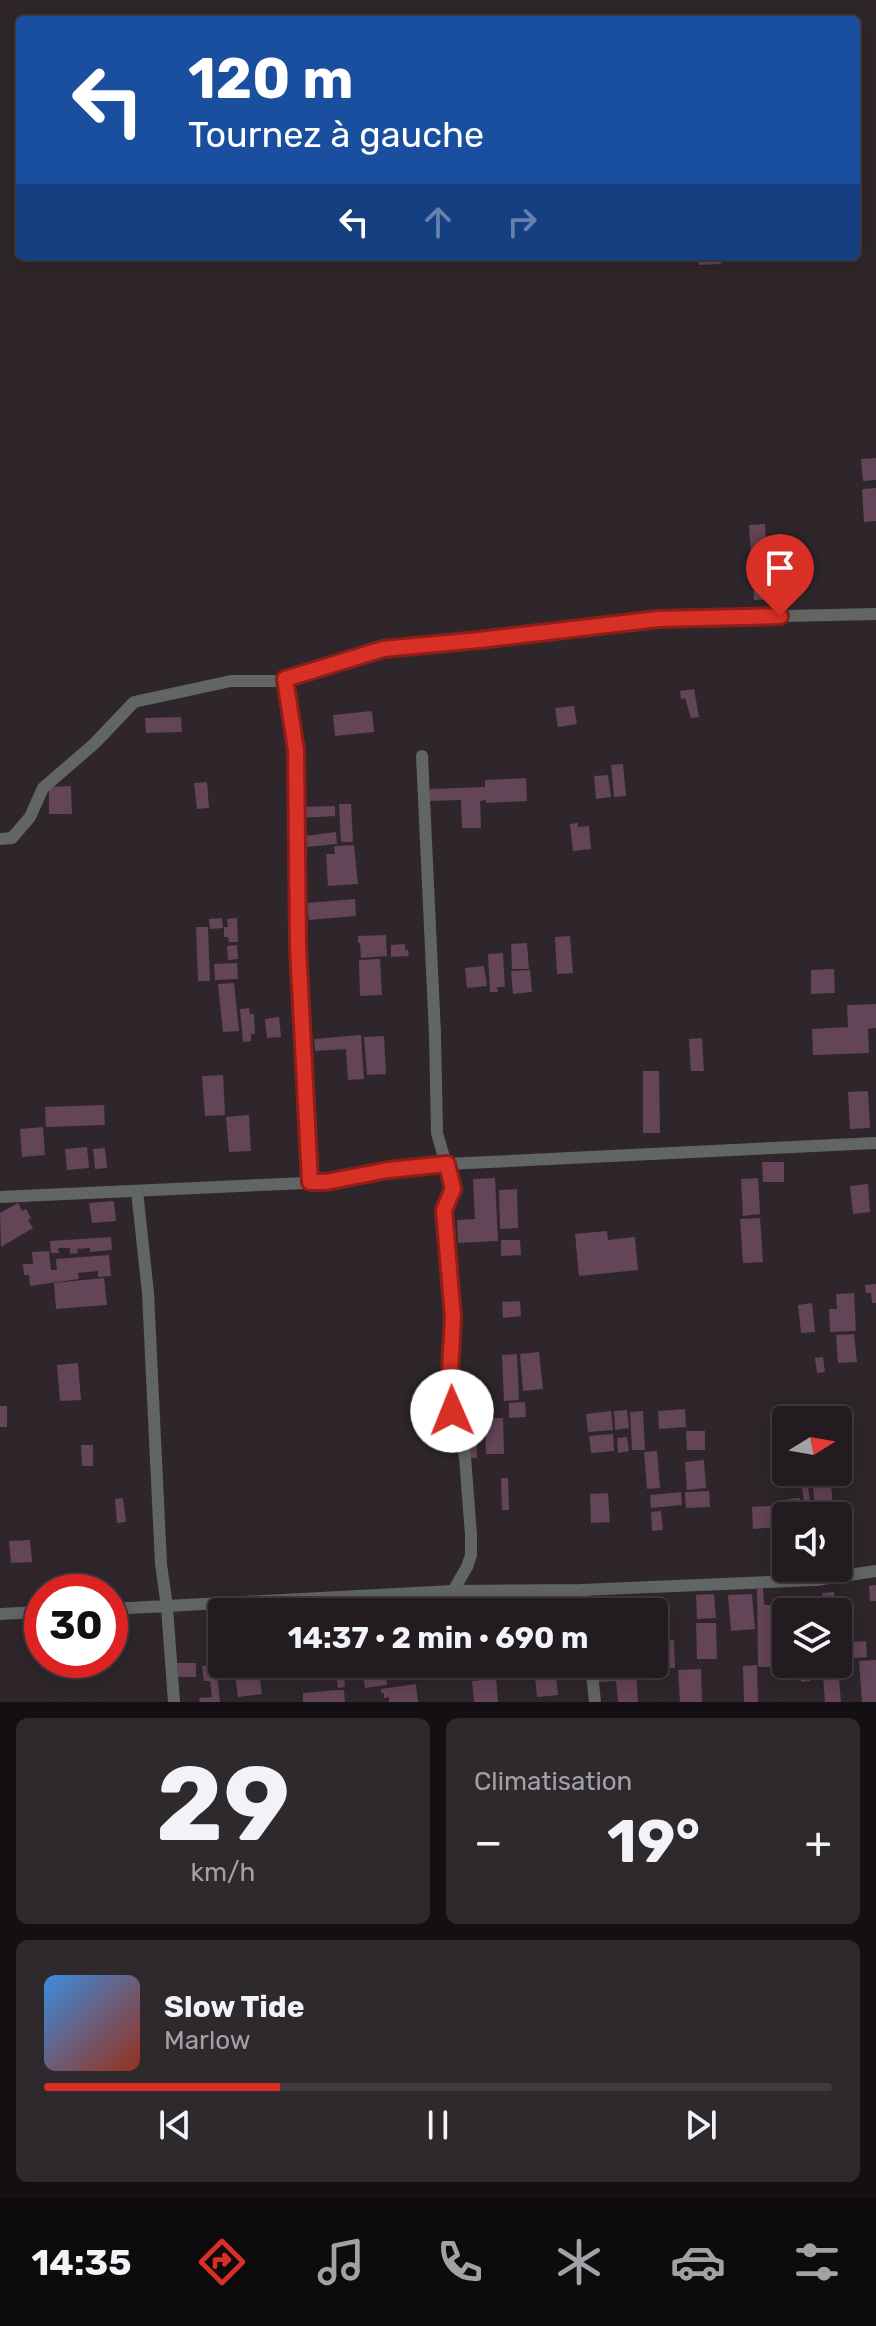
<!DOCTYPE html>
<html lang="fr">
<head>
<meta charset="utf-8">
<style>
  :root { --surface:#221c20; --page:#2e292d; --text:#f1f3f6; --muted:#a2a1a5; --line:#3f3a3e; --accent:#d93025 }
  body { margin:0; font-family:Rubik,sans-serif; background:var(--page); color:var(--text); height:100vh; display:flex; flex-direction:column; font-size:30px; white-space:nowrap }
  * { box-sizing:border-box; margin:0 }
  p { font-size:26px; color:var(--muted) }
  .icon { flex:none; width:44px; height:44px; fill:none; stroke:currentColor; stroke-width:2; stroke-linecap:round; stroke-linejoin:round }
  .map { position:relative; height:1702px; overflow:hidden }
  .side { display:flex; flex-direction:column; gap:16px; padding:16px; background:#130f12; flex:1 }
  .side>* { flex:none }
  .banner { position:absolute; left:16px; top:16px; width:844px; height:244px; border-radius:8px; box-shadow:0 4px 20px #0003,0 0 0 2px var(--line); background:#1a4fa0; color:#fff; overflow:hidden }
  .needle { width:52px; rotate:79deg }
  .tools { position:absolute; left:772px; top:1406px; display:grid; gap:16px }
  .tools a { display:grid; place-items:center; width:80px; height:80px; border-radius:8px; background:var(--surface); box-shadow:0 4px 20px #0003,0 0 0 2px var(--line); font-size:40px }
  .speed { position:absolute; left:24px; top:1574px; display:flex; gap:16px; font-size:40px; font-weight:700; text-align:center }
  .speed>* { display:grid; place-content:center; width:104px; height:104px; border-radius:50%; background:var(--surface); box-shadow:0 4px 20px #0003,0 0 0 2px var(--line); line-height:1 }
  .speed .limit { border:12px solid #d22; background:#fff; color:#111 }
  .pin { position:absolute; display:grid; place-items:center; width:68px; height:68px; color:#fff; margin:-82px -34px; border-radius:50% 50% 50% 0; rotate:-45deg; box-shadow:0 0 8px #0007 }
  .pin .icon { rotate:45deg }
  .me { position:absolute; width:88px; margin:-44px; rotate:359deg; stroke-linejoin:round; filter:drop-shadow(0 0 6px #0008) }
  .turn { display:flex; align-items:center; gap:28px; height:168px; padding:0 40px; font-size:36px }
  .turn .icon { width:104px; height:104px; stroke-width:2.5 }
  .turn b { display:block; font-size:56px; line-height:68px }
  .lanes { display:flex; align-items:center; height:76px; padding:0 40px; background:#0003; justify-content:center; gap:40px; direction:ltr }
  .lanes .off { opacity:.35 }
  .big { font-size:60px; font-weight:700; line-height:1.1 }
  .side .tile { flex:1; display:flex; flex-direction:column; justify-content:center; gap:12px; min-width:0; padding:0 28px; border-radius:12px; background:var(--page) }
  .side .dial { align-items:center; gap:0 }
  .dial b { font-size:104px; line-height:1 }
  .song { display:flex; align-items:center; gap:24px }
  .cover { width:96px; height:96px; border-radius:12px; background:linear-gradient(135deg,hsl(210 70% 55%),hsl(10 70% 35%)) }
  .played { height:8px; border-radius:4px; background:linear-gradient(90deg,var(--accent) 30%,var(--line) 30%) }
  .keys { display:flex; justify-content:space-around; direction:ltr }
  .heat { display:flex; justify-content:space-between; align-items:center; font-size:44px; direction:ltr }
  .side .tiles { flex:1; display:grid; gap:16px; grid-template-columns:1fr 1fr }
  .tile:last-child { grid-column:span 2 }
  .trip { position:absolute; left:208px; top:1598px; width:460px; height:80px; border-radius:8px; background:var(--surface); box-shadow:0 4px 20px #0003,0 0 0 2px var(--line); font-weight:700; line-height:80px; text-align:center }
  .dock { display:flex; height:128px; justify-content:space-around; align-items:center; background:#0e0b0d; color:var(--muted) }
  .dock .icon { width:56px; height:56px }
  .dock .selected { color:var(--accent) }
  .dock b { font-size:36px; color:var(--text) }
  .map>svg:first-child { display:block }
  .building { fill:#644457 }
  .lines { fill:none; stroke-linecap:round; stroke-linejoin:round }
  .street { stroke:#616664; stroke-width:12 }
  .route-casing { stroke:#8d1f18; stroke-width:20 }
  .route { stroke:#d93025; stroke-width:14 }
</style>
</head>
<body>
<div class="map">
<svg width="876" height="1702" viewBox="0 0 876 1702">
  <rect width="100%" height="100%" fill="#2e262b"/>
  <!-- building -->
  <path class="building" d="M698 256H720L721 264 699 265Z
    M876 458V480L863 481 861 459Z
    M876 488V521L864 522 862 489Z
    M765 524 770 599 754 600 749 525Z
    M694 689 699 717 691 718 685 698 681 699 680 691Z
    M574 706 577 724 558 727 555 708Z
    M372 711 374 732 335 736 333 715Z
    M181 717 182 732 146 733 145 718Z
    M623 764 626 796 614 797 611 765Z
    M608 775 611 797 596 799 594 776Z
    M526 778 527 801 486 803V800L480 801 481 828H462L461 800 430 801V789L485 787V780Z
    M207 782 209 808 197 809 194 783Z
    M71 786 72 814H49V787Z
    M339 804H351L353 842H341Z
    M335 806V816L302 818V807Z
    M578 823V827L589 826 591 849 573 851 570 824Z
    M336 832 337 844 306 847 305 836Z
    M354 845 358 884 328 886 326 854H335L334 846Z
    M355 899 356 916 309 920 307 903Z
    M222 918 223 928 210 929 209 919Z
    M237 918 238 942H229L228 937H224V927H228L227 919Z
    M196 927H208L210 981H198Z
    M386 935 387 956 361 958 360 943H358V936Z
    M570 936 573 973 557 974 555 937Z
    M527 943 529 969H512L511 944Z
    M405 944V950H408L409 956 391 957V945Z
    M237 945 238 959 228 960 227 946Z
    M503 953 505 987H497L498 992H490L488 954Z
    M380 959 382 995 360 996 359 960Z
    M237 963 238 979 215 980 214 964Z
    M484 966 487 986 467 988 465 968Z
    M834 969 835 993 811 994V970Z
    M530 970 532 992 513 994 511 971Z
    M234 983 239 1031 223 1032 218 984Z
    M876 1004V1028L868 1029 869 1053 813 1055 812 1029 848 1027 847 1005Z
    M249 1008 250 1014H254L255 1034H251V1041L243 1042 240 1009Z
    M279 1017 281 1037 267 1038 265 1019Z
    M361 1035 364 1079 348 1080 346 1049 315 1051 314 1039Z
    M384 1036 386 1074 367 1075 364 1037Z
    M702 1038 704 1071H691L689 1039Z
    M643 1071H659L660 1133H643Z
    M223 1075 225 1115 205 1116 202 1076Z
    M868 1091 870 1128 850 1129 848 1092Z
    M104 1105 105 1125 46 1127 45 1107Z
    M249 1115 251 1151 229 1152 226 1117Z
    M43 1127 45 1155 22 1157 20 1129Z
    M87 1147 89 1168 67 1170 65 1149Z
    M105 1148 107 1168 95 1169 93 1149Z
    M762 1162H784V1182H763Z
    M495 1178 498 1241 458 1243 457 1220 475 1219 473 1179Z
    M758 1178 760 1214 743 1216 741 1179Z
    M868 1184 870 1212 853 1214 850 1186Z
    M517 1189 518 1228 500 1229 499 1190Z
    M114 1201 116 1221 92 1223 89 1203Z
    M18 1203 22 1211 26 1209 31 1218 28 1220 33 1228 1 1247 0 1213Z
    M760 1218 763 1262 743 1263 740 1219Z
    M607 1231 608 1240 635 1237 638 1270 579 1276 575 1234Z
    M111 1237 112 1250 90 1252V1248L77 1249 78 1253 70 1254V1248H58L59 1253H51L50 1241Z
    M501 1240H520L521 1255 501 1256Z
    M49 1251 51 1270H57L56 1259 109 1255 111 1276 98 1277V1271L78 1273 79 1279 30 1286 29 1275H24L23 1264H33L32 1252Z
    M104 1278 107 1305 56 1309 54 1283Z
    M876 1284V1303H872L871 1293H866L865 1285Z
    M854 1293 856 1331 830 1332 829 1309H837L836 1294Z
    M520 1301 521 1316 503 1318 502 1302Z
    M812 1303 815 1332 801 1333 798 1305Z
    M854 1334 857 1362 838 1363 836 1335Z
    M539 1352 543 1389 523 1391 520 1354Z
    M517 1354 519 1400 504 1401 502 1355Z
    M823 1357 825 1372 817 1373 815 1358Z
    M78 1363 81 1400 60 1401 57 1365Z
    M525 1402 526 1417 509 1418V1403Z
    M0 1406H7V1427H0Z
    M685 1409 686 1427 659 1429 658 1411Z
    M627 1410 629 1428 615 1430 614 1411Z
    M611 1411 613 1430 588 1432 586 1414Z
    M643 1411 645 1450H632L630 1412Z
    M465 1418H476L477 1458H467Z
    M485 1418H503L504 1454H486Z
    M686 1431H705V1450H687Z
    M613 1434 614 1451 591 1453 589 1436Z
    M627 1437 629 1451 618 1453 617 1438Z
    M81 1445H93V1466H82Z
    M657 1451 660 1488 647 1489 644 1452Z
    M704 1460 706 1488 687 1490 685 1462Z
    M800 1472H819V1484L801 1485Z
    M830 1474 833 1506 815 1507 813 1488 823 1487 822 1475Z
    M501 1478H508L509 1510H502Z
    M808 1487 811 1507 805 1508 802 1488Z
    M709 1491 710 1507 686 1508 685 1492Z
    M681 1492 682 1505 651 1508 650 1495Z
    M608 1493 610 1522 591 1523 590 1494Z
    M123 1498 126 1522 117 1523 115 1499Z
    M800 1498 802 1516H789L788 1499Z
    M785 1505 786 1526 753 1529 752 1507Z
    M661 1511 663 1530 652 1531 651 1512Z
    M30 1540 32 1562 11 1563 9 1541Z
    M876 1585V1601H870L869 1586Z
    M763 1588 764 1605H776L778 1667H758L757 1589Z
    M834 1592 836 1612H824L822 1593Z
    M714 1594 716 1618 697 1619 696 1595Z
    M752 1594 755 1629 731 1631 728 1595Z
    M542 1598H555V1612H543Z
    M531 1599 532 1612H513L512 1600Z
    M222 1621V1651H220L216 1622Z
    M696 1623H716L717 1659H697Z
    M674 1640 675 1668 637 1669V1664H654V1641Z
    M866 1641 867 1657 842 1659 841 1643Z
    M876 1660V1702H862L859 1661Z
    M849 1662 850 1678H843V1663Z
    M177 1663H196V1677H178Z
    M248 1664H258L262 1694 238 1697 235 1674 249 1672Z
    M469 1664H483L484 1678 469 1679Z
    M491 1664H511L513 1673 493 1677Z
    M822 1664H838L841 1702H825Z
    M216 1665 220 1702H200L199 1698 212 1697 210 1681H204L202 1666Z
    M757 1665 758 1702H744L743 1666Z
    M800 1665H809L810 1681 801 1682Z
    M385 1666 387 1685 365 1688 362 1668Z
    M343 1667 345 1687 338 1688 335 1668Z
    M636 1669 638 1702H618L616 1681 599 1682 598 1672Z
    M701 1669 702 1702H680L678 1670Z
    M556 1676 558 1695 537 1697 535 1677Z
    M496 1679 498 1702H474L472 1681Z
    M416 1684 418 1702H389V1697L384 1698V1693H381V1689Z
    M337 1690H344L345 1702H303V1693Z"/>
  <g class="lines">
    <!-- street -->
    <path class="street" d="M285 679 296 750 298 947 310 1182
      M422 756 435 1034 437 1133 453 1189 444 1210 453 1317 452 1363 449 1390 452 1411 460 1432 465 1457 471 1535V1555L467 1567 453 1591
      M0 839 12 838 30 817 43 788 94 744 134 702 231 681H277L383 649 479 640 658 619 876 614
      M137 1191 148 1293 161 1564 167 1607 174 1702
      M0 1197 326 1182 388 1170 447 1164 876 1143
      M582 1590 585 1612
      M110 1609 453 1591 582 1590 816 1580 876 1571
      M0 1614 42 1612
      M591 1664 595 1702"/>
  </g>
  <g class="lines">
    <!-- route casing -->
    <g class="route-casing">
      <path id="route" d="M452 1411 449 1390 453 1317 444 1210 453 1189 447 1164 388 1170 326 1182H310L298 947 296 750 285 679 383 649 479 640 658 619 780 616"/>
    </g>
    <!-- route -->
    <use href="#route" class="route"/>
  </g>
</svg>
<div class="tools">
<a><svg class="needle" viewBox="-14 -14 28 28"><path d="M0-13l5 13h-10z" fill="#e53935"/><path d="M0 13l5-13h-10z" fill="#a2a1a5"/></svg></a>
<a><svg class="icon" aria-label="sound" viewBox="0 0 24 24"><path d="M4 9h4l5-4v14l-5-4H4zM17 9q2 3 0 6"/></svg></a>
<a><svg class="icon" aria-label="layers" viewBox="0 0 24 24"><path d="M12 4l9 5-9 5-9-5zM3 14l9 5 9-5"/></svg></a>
</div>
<div class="speed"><div class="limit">30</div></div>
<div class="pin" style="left:780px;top:616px;background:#d93025"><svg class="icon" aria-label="arrive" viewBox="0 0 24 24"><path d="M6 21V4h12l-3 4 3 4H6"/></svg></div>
<svg class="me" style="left:452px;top:1411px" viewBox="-20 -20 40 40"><circle r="19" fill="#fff"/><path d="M0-13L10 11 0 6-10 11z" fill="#d93025"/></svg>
<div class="trip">14:37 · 2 min · 690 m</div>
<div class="banner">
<div class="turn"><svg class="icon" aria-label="left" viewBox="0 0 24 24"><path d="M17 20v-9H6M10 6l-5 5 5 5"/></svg><div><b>120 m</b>Tournez à gauche</div></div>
<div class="lanes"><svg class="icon" aria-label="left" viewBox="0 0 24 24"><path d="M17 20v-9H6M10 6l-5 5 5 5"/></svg><svg class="icon off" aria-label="ahead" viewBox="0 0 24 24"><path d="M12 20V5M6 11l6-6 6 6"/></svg><svg class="icon off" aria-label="right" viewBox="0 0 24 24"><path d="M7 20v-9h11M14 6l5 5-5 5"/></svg></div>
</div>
</div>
<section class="side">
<div class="tiles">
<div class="tile dial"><b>29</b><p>km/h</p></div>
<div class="tile"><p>Climatisation</p>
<div class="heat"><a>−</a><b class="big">19°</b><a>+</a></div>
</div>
<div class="tile">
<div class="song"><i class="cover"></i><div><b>Slow Tide</b><p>Marlow</p></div></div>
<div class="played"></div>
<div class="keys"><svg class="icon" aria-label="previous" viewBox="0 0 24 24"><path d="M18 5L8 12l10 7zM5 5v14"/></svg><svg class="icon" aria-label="pause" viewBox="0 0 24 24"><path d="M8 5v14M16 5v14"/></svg><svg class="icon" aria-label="next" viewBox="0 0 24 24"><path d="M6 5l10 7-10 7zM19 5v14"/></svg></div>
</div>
</div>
</section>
<nav class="dock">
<b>14:35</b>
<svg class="icon selected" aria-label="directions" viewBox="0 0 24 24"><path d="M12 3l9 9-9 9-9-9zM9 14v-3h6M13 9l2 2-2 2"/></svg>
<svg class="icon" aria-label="music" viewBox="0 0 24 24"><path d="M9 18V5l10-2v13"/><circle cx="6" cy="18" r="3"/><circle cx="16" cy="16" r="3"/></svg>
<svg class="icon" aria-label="phone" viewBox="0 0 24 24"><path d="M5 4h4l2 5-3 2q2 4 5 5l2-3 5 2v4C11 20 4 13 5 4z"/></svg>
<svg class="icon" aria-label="climate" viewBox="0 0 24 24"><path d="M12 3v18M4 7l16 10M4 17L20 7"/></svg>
<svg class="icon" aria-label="car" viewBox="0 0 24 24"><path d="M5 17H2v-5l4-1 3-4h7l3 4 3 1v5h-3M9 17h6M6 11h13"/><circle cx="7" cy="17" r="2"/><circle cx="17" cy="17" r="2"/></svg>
<svg class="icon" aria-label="filters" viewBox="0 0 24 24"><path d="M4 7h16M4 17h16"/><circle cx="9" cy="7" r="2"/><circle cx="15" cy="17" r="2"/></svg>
</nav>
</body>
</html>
